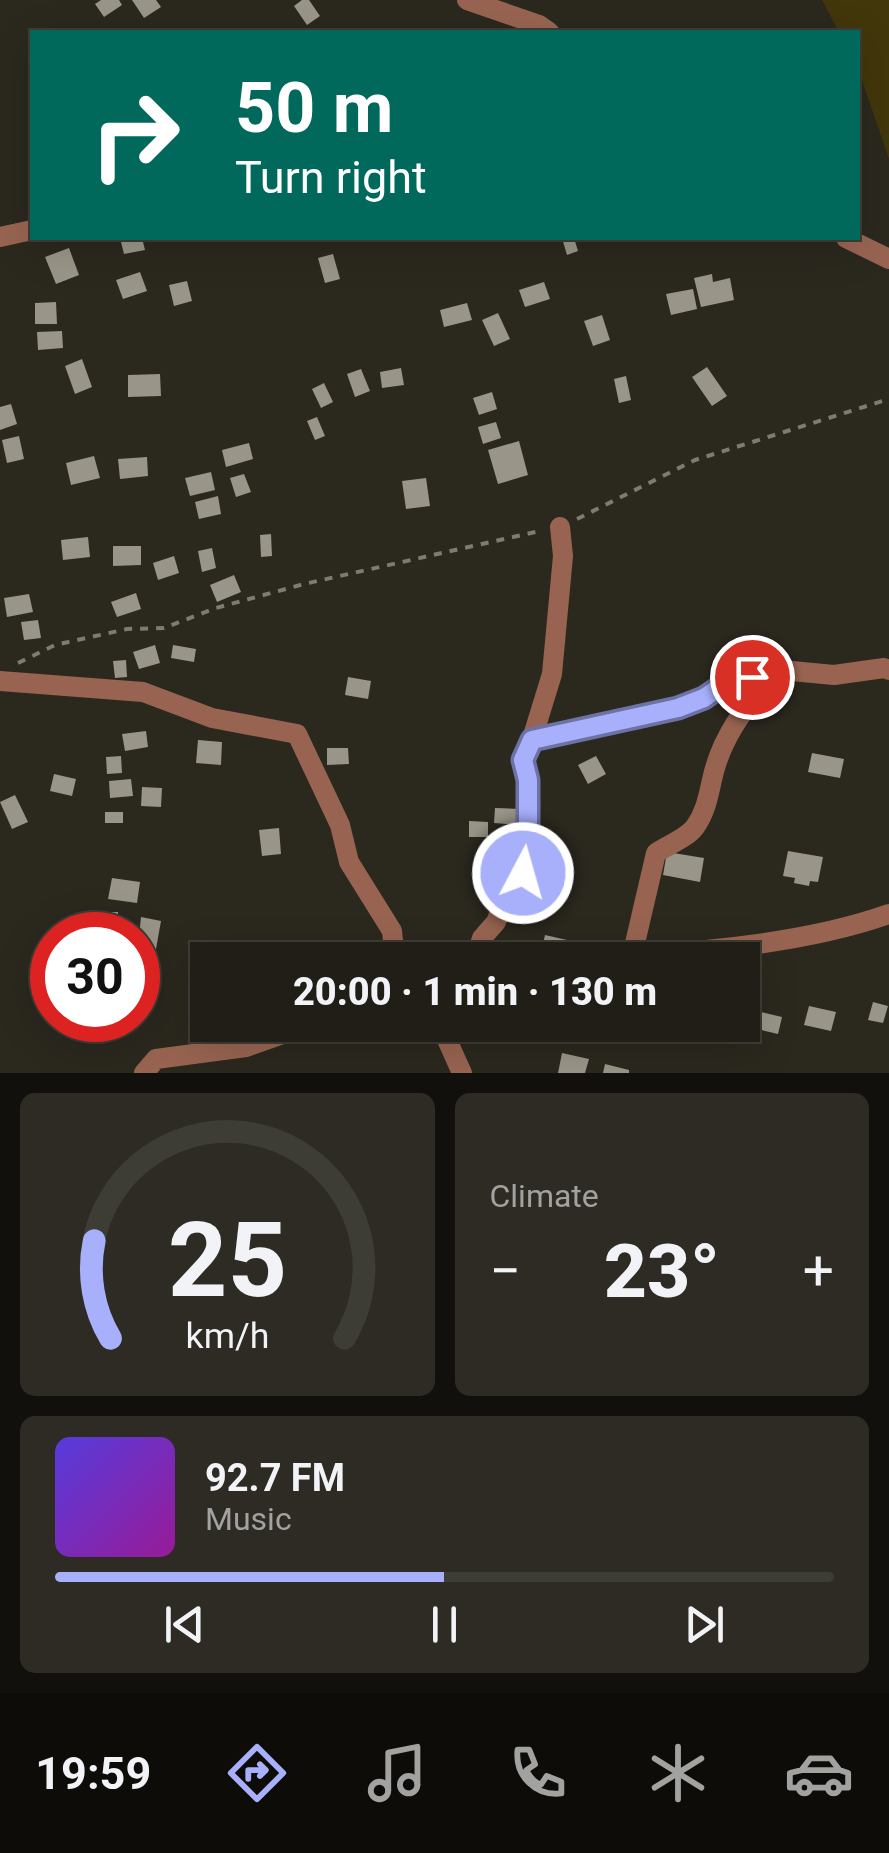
<!DOCTYPE html>
<html lang="en">
<head>
<meta charset="utf-8">
<style>
  :root { --surface:#201e16; --page:#2d2b23; --text:#f1f3f6; --muted:#a2a2a1; --line:#3d3c35; --accent:#a8b0fc }
  body { margin:0; font-family:Roboto,sans-serif; background:var(--page); color:var(--text); height:100vh; display:flex; flex-direction:column; font-size:38px; white-space:nowrap }
  * { box-sizing:border-box; margin:0 }
  p { font-size:32px; color:var(--muted) }
  .icon { flex:none; width:55px; height:55px; fill:none; stroke:currentColor; stroke-width:2; stroke-linecap:round; stroke-linejoin:round }
  .map { position:relative; height:1073px; overflow:hidden }
  .details { display:flex; flex-direction:column; gap:20px; padding:20px; background:#12100c; flex:1 }
  .details>* { flex:none }
  .banner { position:absolute; left:30px; top:30px; width:830px; height:210px; border-radius:0px; box-shadow:0 10px 40px #0002,0 0 0 2px var(--line); background:#00695c; color:#fff; overflow:hidden }
  .speed { position:absolute; left:30px; top:912px; display:flex; gap:20px; font-size:50px; font-weight:700; text-align:center }
  .speed>* { display:grid; place-content:center; width:130px; height:130px; border-radius:50%; background:var(--surface); box-shadow:0 10px 40px #0002,0 0 0 2px var(--line); line-height:1 }
  .speed .limit { border:15px solid #d22; background:#fff; color:#111 }
  .pin { position:absolute; display:grid; place-items:center; width:85px; height:85px; color:#fff; margin:-42px; border:5px solid #fff; border-radius:50%; box-shadow:0 2px 10px #0007 }
  .me { position:absolute; width:110px; margin:-55px; rotate:6deg; stroke-linejoin:round; filter:drop-shadow(0 0 8px #0008) }
  .turn { display:flex; align-items:center; gap:35px; height:210px; padding:0 40px; font-size:45px }
  .turn .icon { width:130px; height:130px; stroke-width:2.5 }
  .turn b { display:block; font-size:70px; line-height:85px }
  .big { font-size:75px; font-weight:800; line-height:1.1 }
  .details .tile { flex:1; display:flex; flex-direction:column; justify-content:center; gap:15px; min-width:0; padding:0 35px; border-radius:15px; background:var(--page) }
  .details .dial { align-items:center; gap:0 }
  .dial svg { height:260px; overflow:visible; fill:none; stroke:var(--line); stroke-width:7; stroke-linecap:round; text-anchor:middle }
  .dial text { fill:var(--text); stroke:none }
  .song { display:flex; align-items:center; gap:30px }
  .cover { width:120px; height:120px; border-radius:15px; background:linear-gradient(135deg,hsl(250 70% 55%),hsl(300 70% 35%)) }
  .played { height:10px; border-radius:5px; background:linear-gradient(90deg,var(--accent) 50%,var(--line) 50%) }
  .keys { display:flex; justify-content:space-around; direction:ltr }
  .heat { display:flex; justify-content:space-between; align-items:center; font-size:55px; direction:ltr }
  .details .tiles { flex:1; display:grid; gap:20px; grid-template-columns:1fr 1fr }
  .tile:last-child { grid-column:span 2 }
  .trip { position:absolute; left:190px; top:942px; width:570px; height:100px; border-radius:0px; background:var(--surface); box-shadow:0 10px 40px #0002,0 0 0 2px var(--line); font-weight:800; line-height:100px; text-align:center }
  .tabs { display:flex; height:160px; justify-content:space-around; align-items:center; background:#0d0c09; color:var(--muted) }
  .tabs .icon { width:70px; height:70px }
  .tabs .current { color:var(--accent) }
  .tabs b { font-size:45px; color:var(--text) }
  .map>svg:first-child { display:block }
  .green { fill:#42360b }
  .building { fill:#999588 }
  .lines { fill:none; stroke-linecap:round; stroke-linejoin:round }
  .path { stroke:#7d7b72; stroke-width:4; stroke-dasharray:8 8; stroke-linecap:butt }
  .minor { stroke:#986451; stroke-width:20 }
  .route-casing { stroke:#6d72a4; stroke-width:25 }
  .route { stroke:#a8b0fc; stroke-width:18 }
</style>
</head>
<body>
<div class="map">
<svg width="889" height="1073" viewBox="0 0 889 1073">
  <rect width="100%" height="100%" fill="#2b281e"/>
  <!-- green -->
  <path class="green" d="M822 0H889V159L858 69V32H839Z"/>
  <!-- building -->
  <path class="building" d="M101 0H119L122 5 104 17 95 4Z
    M132 0H156L161 7 144 18Z
    M302 0H309L320 16 307 25 294 6Z
    M120 238H142L145 250 124 254Z
    M562 238H574L578 251 567 255Z
    M69 248 79 275 56 284 45 257Z
    M333 254 340 279 325 283 318 258Z
    M140 272 147 291 123 299 116 280Z
    M712 274 713 282 730 278 734 300 701 307 694 278Z
    M187 281 192 301 174 306 169 285Z
    M544 282 550 299 525 307 519 290Z
    M693 289 697 309 671 315 666 294Z
    M56 302 57 324H35V303Z
    M467 303 472 320 444 327 440 310Z
    M498 313 510 339 494 346 482 320Z
    M602 315 610 340 593 346 584 321Z
    M62 331 63 348 38 350 37 332Z
    M82 359 92 387 75 394 65 366Z
    M707 367 727 396 712 406 692 377Z
    M401 368 404 385 382 388 380 372Z
    M361 369 370 391 355 397 347 374Z
    M160 374 161 396 128 397V375Z
    M626 376 631 400 619 403 614 379Z
    M324 383 333 402 321 408 312 389Z
    M492 392 497 409 479 415 473 398Z
    M11 404 17 424 0 430V407Z
    M317 417 325 436 315 440 307 421Z
    M496 422 501 438 483 444 478 427Z
    M19 436 24 459 7 463 2 440Z
    M519 441 528 475 498 484 488 450Z
    M249 443 253 459 226 467 222 450Z
    M94 456 100 478 71 485 66 463Z
    M147 457 148 476 120 479 118 459Z
    M211 472 215 490 190 496 185 478Z
    M244 474 251 492 236 497 230 478Z
    M426 478 430 506 406 509 402 481Z
    M218 496 221 514 199 519 195 502Z
    M271 534 272 556 261 557 260 535Z
    M88 537 90 557 63 560 61 540Z
    M113 546H141V565L113 566Z
    M212 548 216 568 202 572 198 551Z
    M174 556 179 573 158 580 153 563Z
    M234 575 241 592 217 602 210 585Z
    M136 593 141 609 117 617 111 602Z
    M29 594 33 612 7 617 4 598Z
    M38 620 41 638 24 640 21 622Z
    M155 645 160 663 139 669 133 652Z
    M173 645 196 649 194 662 171 658Z
    M126 660 127 677 115 678 113 661Z
    M348 677 371 681 368 699 345 695Z
    M146 731 148 747 125 751 122 734Z
    M198 740 222 742 221 765 196 763Z
    M327 748H348L349 764 327 765Z
    M812 753 844 759 840 778 808 772Z
    M121 756 122 773 107 774 106 757Z
    M596 756 606 774 588 784 578 765Z
    M54 774 76 779 72 796 50 791Z
    M131 779 133 796 110 798 109 781Z
    M142 787 162 788 161 807 141 806Z
    M15 795 28 822 12 829 0 802Z
    M495 808 520 809 519 825 494 823Z
    M105 812H123V823H105Z
    M469 821 488 822V837H469Z
    M279 828 281 854 262 856 259 830Z
    M788 851 823 857 818 882 810 881 809 886 794 883 795 878 783 876Z
    M667 852 704 858 700 882 663 875Z
    M112 878 140 882 137 903 108 899Z
    M89 912H118V929H88Z
    M141 917 161 921 156 949 138 946Z
    M545 935 567 940 562 958 541 953Z
    M244 942 245 960H230L229 943Z
    M873 1002 888 1006 883 1023 868 1020Z
    M809 1006 836 1012 831 1031 804 1025Z
    M753 1010 782 1017 778 1034 749 1027Z
    M364 1025H381L378 1040 361 1036Z
    M562 1053 589 1059 585 1073H558Z
    M605 1064 629 1070V1073H603Z"/>
  <g class="lines">
    <!-- path -->
    <path class="path" d="M577 519 695 460 889 399
      M18 663 55 645 127 629 164 628 216 608 304 584 540 531"/>
    <!-- minor -->
    <path class="minor" d="M467 0 539 25 549 32
      M0 237 32 230
      M846 238 889 259
      M0 681 143 692 212 718 297 734 340 825 349 862 392 931 395 960
      M532 739 552 674 563 556 560 527
      M632 956 656 853C668 845 687 838 695 827 708 809 709 789 715 768 726 730 751 698 779 671
      M475 960 482 938 496 922 504 901 523 873 528 838V781L523 761 532 739 679 708 704 699 724 684 781 670 834 675 884 668 889 670
      M586 960C684 952 796 947 889 914
      M431 1025 444 1033 462 1073
      M144 1073 156 1059 246 1047 308 1025"/>
  </g>
  <g class="lines">
    <!-- route casing -->
    <g class="route-casing">
      <path id="route" d="M523 873 528 838V780L523 760 532 740 678 708 704 698 724 684 752 677"/>
    </g>
    <!-- route -->
    <use href="#route" class="route"/>
  </g>
</svg>
<div class="speed"><div class="limit">30</div></div>
<div class="pin" style="left:752px;top:677px;background:#d93025"><svg class="icon" aria-label="arrive" viewBox="0 0 24 24"><path d="M6 21V4h12l-3 4 3 4H6"/></svg></div>
<svg class="me" style="left:523px;top:873px" viewBox="-20 -20 40 40"><circle r="17" fill="#a8b0fc" stroke="#fff" stroke-width="3"/><path d="M0-11L8 9 0 5-8 9z" fill="#fff"/></svg>
<div class="trip">20:00 · 1 min · 130 m</div>
<div class="banner">
<div class="turn"><svg class="icon" aria-label="right" viewBox="0 0 24 24"><path d="M7 20v-9h11M14 6l5 5-5 5"/></svg><div><b>50 m</b>Turn right</div></div>
</div>
</div>
<section class="details">
<div class="tiles">
<div class="tile dial"><svg viewBox="0 0 100 80">
<path d="M14 69A42 42 0 1 1 86 69"/>
<path d="M14 69A42 42 0 0 1 9 39" stroke="#a8b0fc"/>
<text x="50" y="56" font-size="32" font-weight="700">25</text>
<text x="50" y="72" font-size="11">km/h</text>
</svg></div>
<div class="tile"><p>Climate</p>
<div class="heat"><a>−</a><b class="big">23°</b><a>+</a></div>
</div>
<div class="tile">
<div class="song"><i class="cover"></i><div><b>92.7 FM</b><p>Music</p></div></div>
<div class="played"></div>
<div class="keys"><svg class="icon" aria-label="previous" viewBox="0 0 24 24"><path d="M18 5L8 12l10 7zM5 5v14"/></svg><svg class="icon" aria-label="pause" viewBox="0 0 24 24"><path d="M8 5v14M16 5v14"/></svg><svg class="icon" aria-label="next" viewBox="0 0 24 24"><path d="M6 5l10 7-10 7zM19 5v14"/></svg></div>
</div>
</div>
</section>
<nav class="tabs">
<b>19:59</b>
<svg class="icon current" aria-label="directions" viewBox="0 0 24 24"><path d="M12 3l9 9-9 9-9-9zM9 14v-3h6M13 9l2 2-2 2"/></svg>
<svg class="icon" aria-label="music" viewBox="0 0 24 24"><path d="M9 18V5l10-2v13"/><circle cx="6" cy="18" r="3"/><circle cx="16" cy="16" r="3"/></svg>
<svg class="icon" aria-label="phone" viewBox="0 0 24 24"><path d="M5 4h4l2 5-3 2q2 4 5 5l2-3 5 2v4C11 20 4 13 5 4z"/></svg>
<svg class="icon" aria-label="climate" viewBox="0 0 24 24"><path d="M12 3v18M4 7l16 10M4 17L20 7"/></svg>
<svg class="icon" aria-label="car" viewBox="0 0 24 24"><path d="M5 17H2v-5l4-1 3-4h7l3 4 3 1v5h-3M9 17h6M6 11h13"/><circle cx="7" cy="17" r="2"/><circle cx="17" cy="17" r="2"/></svg>
</nav>
</body>
</html>
